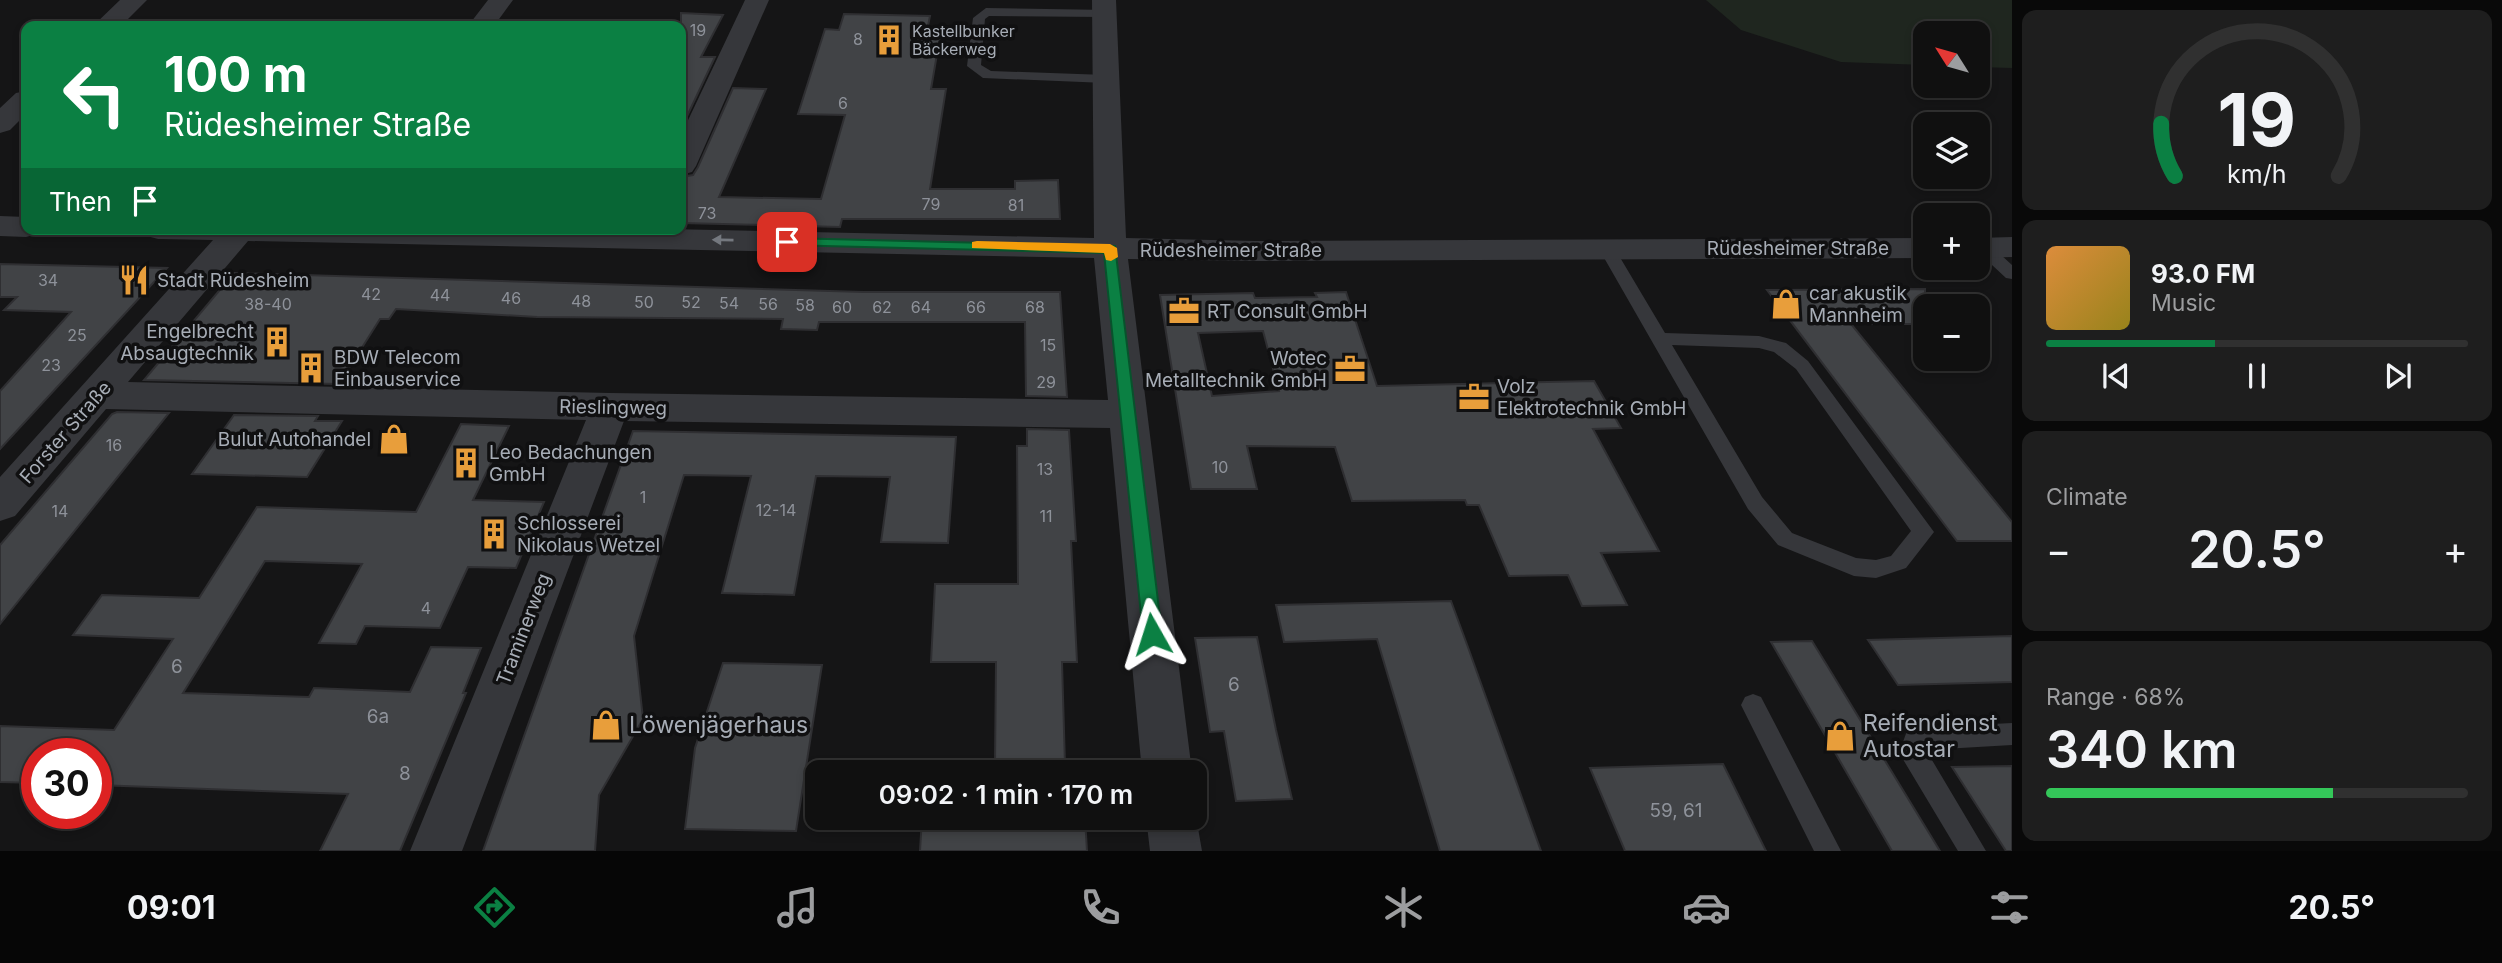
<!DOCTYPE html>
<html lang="en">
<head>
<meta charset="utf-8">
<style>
  :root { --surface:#101010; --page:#1e1e1e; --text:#f1f3f6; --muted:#9c9d9f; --line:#303030; --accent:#0b8043 }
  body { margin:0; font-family:Inter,sans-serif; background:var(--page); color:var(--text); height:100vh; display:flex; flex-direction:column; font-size:26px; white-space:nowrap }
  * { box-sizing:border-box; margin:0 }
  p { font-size:23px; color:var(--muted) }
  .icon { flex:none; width:38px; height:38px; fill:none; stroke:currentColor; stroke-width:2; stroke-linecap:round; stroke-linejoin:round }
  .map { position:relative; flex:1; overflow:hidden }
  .drawer { display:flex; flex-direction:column; gap:10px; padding:10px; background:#090909; width:490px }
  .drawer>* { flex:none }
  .banner { position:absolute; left:21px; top:21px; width:665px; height:214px; border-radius:14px; box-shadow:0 4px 10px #0003,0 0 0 2px var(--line); background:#0b8043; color:#fff; overflow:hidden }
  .needle { width:46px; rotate:307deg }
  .tools { position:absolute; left:1913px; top:21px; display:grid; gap:14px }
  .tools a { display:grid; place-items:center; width:77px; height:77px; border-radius:14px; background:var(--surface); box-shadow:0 4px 10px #0003,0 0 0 2px var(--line); font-size:35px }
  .speed { position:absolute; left:21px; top:738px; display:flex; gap:14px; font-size:35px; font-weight:700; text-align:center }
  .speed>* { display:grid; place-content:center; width:91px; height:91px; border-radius:50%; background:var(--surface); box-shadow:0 4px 10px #0003,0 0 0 2px var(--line); line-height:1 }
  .speed .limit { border:10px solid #d22; background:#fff; color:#111 }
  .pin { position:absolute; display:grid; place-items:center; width:60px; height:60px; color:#fff; margin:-30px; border-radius:14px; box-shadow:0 4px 10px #0006 }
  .me { position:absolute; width:77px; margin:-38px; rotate:354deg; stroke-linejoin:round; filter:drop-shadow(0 0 5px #0008) }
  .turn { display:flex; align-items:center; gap:24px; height:147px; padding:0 28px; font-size:32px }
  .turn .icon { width:91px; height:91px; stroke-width:2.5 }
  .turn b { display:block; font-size:49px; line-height:60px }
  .then { display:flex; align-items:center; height:66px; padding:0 28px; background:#0003; gap:14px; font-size:26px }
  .big { font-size:52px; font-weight:600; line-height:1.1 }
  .drawer .widget { flex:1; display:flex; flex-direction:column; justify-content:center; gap:10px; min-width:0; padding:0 24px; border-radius:14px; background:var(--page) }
  .drawer .dial { align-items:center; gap:0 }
  .dial svg { height:182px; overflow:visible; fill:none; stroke:var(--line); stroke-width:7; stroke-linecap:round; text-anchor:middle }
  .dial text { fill:var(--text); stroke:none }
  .song { display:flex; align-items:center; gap:21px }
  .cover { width:84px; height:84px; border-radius:10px; background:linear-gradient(135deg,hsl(30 70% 55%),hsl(50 70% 35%)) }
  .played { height:7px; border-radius:4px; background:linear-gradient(90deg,var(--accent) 40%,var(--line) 40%) }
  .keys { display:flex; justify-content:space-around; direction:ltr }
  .heat { display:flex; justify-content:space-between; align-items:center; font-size:38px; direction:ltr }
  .charge { height:10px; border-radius:5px; background:linear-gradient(90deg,#34c759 68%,var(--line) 0) }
  .trip { position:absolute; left:805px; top:760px; width:402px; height:70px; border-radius:14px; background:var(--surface); box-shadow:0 4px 10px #0003,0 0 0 2px var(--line); font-weight:600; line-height:70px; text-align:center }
  .dock { display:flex; height:112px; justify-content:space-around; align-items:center; background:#060606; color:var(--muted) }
  .dock .icon { width:49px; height:49px }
  .dock .selected { color:var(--accent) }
  .dock b { font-size:32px; color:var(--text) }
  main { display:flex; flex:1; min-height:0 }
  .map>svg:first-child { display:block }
  .green { fill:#1f261f }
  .building { fill:#414346; stroke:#2f2f32; stroke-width:2; fill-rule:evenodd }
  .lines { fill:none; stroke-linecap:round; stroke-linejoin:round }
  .lane { fill:#36373b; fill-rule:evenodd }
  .street { fill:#36373b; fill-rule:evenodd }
  .oneway { fill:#74787f }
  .route { fill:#0b8043; stroke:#07532c; stroke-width:2 }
  .slow { fill:#f59e0b }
  .labels { text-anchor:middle; stroke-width:7; stroke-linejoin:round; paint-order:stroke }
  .number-label { font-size:16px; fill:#8e929a }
  .far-poi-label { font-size:16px; fill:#a7adb6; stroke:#101011; text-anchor:start }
  .street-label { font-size:19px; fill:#a7adb6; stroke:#101011 }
  .poi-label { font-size:19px; fill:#a7adb6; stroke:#101011; text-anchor:start }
  .near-number-label { font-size:19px; fill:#8e929a }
  .near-poi-label { font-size:23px; fill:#a7adb6; stroke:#101011; text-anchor:start }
</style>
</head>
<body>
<main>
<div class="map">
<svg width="2012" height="851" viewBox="0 0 2012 851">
  <rect width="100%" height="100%" fill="#151516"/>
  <!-- green -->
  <path class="green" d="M1706 0H2012V68L1978 67V33H1925V65L1841 62 1741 30Z"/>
  <!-- building -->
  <path class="building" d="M681 13 723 15 701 57H715L681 129Z
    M844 14 930 16 927 31H941L931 89H946L930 189H1015V181L1058 180 1060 219H842L840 227 681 223V177L693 175 698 167 733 88 766 89 719 197 821 199 845 115 798 114 825 29 839 30Z
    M0 264 167 268 0 449V391L71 312 4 310 17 297H0Z
    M234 273 864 292H1060L1067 397 1026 396 1025 322H819L817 330 781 329 783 319 537 317 396 309 389 319H380L339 384 144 380Z
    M1925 289V324H1851L2012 522V541H1957L1767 290Z
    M1346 292 1377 386 1594 381 1621 428 1593 429 1659 551 1601 553 1627 605 1582 606 1568 575 1509 576 1479 505H1467L1465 500 1352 501 1335 447 1247 446 1257 489H1191L1160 295 1253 293 1255 298 1317 297 1315 293ZM1263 331 1279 391 1212 396 1198 333Z
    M117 412 169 413 0 624V545L112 414Z
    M234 415 318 416 315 421H342L307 477 192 474Z
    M461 424 509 426 473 500 544 502 516 568 468 567 440 628 365 626 356 644 319 643 362 564 265 561 183 693 309 697 314 688 410 692 431 647 481 648 463 693H466L400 851H320L348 794 96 785V754H37V783L0 782V726L114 730 173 639 73 635 102 595 199 598 257 507 416 512Z
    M1027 429 1069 430 1076 541H1071L1077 662H1062L1065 765H1083V772H924L925 766 995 765 996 662H931L935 584H1018L1017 446H1027Z
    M633 431 956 437 948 543 881 542 890 477 816 476 794 595 722 593 751 476 684 475 634 636 643 719 599 795 595 851H483Z
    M1451 601 1469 650 1541 851H1440L1377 639 1284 642 1276 605Z
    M2012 636V682L1898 685 1868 640Z
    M1257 637 1276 730 1292 799 1236 801 1224 731 1210 732 1195 638Z
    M1812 641 1828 667 1940 851H1892L1771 642Z
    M723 663 822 665 796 831 685 829 695 748Z
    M1723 764 1766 851H1625L1590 768Z
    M2012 766V851H2006L1952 767Z
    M922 817H1085L1087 851H920Z"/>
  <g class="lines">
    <!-- lane -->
    <path class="lane" d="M986 8 1109 10V16L1105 17 989 16 985 19 981 65 991 71 1106 75 1113 79 1106 83 983 78 967 66 973 18Z
      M1983 243 1989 244 2012 265V279L2006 278 1978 252V244Z
      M1607 244 1615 249 1665 333 1759 336 1786 343 1808 361 1934 532 1906 568 1876 578 1854 576 1778 545 1748 509 1599 249ZM1672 345 1759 348 1774 352 1796 369 1911 531 1891 556 1876 560 1856 558 1792 533 1762 497Z
      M1753 694 1761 697 1841 851H1814L1741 705 1745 697Z
      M2012 723V745L1926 750 1986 851H1958L1904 761C1899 750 1903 742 1907 731L1916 728Z"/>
    <!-- street -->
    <path class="street" d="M120 0H147L121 26H93Z
      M488 0H513L494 26H468Z
      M745 0H769L696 166 692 172 681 175V135Z
      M1092 0H1116L1126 238 1255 241 1925 238V258L1255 261 1128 259 1192 772H1142L1110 428 624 421 462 851H410L586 420 106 409 15 516 0 521V477L213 240 158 239 147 236 142 229H667L1094 238ZM248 241 1094 258 1108 400 610 393 128 382Z
      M26 91V114L10 130 0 133V108L16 93Z
      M0 216 26 217V229H40L37 234 26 237 0 236Z
      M2012 237V257L1978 258V238Z
      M1195 811 1202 851H1150L1146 817H1195Z"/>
  </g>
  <!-- one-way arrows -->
  <defs><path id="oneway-solid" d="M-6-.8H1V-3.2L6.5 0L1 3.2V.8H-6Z" transform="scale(1.75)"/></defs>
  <use class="oneway" href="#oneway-solid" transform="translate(723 240) rotate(-179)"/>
  <!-- route -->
  <path class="route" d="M787 238 1115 246 1162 634 1159 640 1152 642 1146 640 1143 634 1104 253 783 245 781 242Z"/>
  <!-- slow -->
  <path class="slow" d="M977 241 1110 244 1117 248 1118 257 1111 261 1106 260 1104 253 972 248V242Z"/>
  <!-- icons -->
  <defs>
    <g id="building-bare" transform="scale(2.415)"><path d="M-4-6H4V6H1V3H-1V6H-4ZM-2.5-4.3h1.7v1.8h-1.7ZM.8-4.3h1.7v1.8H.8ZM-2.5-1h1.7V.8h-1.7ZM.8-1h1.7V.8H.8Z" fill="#e89e3b" stroke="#101011" stroke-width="2.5" paint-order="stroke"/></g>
    <g id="restaurant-bare" transform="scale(2.415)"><path d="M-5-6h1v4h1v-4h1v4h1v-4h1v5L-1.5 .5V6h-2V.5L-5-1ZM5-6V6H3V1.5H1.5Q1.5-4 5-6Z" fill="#e89e3b" stroke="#101011" stroke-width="2.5" paint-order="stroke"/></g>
    <g id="shop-bare" transform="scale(2.415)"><path d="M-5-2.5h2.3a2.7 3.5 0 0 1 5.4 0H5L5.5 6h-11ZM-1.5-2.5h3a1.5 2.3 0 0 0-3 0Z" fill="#e89e3b" stroke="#101011" stroke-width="2.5" paint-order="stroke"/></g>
    <g id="office-bare" transform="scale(2.415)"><path d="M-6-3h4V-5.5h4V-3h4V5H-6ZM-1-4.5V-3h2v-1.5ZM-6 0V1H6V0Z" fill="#e89e3b" stroke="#101011" stroke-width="2.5" paint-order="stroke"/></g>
  </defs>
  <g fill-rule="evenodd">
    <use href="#building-bare" x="889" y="40"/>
    <use href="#restaurant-bare" x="134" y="280"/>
    <use href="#shop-bare" x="1786" y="304"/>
    <use href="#office-bare" x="1184" y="311"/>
    <use href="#building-bare" x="277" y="342"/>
    <use href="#building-bare" x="311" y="368"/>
    <use href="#office-bare" x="1350" y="369"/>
    <use href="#office-bare" x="1474" y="397"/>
    <use href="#shop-bare" x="394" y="439"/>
    <use href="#building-bare" x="466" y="463"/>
    <use href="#building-bare" x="494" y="534"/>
    <use href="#shop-bare" x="606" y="725"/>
    <use href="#shop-bare" x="1840" y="736"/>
  </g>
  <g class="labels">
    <!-- number labels -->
    <g class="number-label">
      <text x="698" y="36">19</text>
      <text x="858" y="45">8</text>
      <text x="843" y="109">6</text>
      <text x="931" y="210">79</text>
      <text x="1016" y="211">81</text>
      <text x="707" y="219">73</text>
      <text x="48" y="286">34</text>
      <text x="371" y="300">42</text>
      <text x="440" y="301">44</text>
      <text x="511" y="304">46</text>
      <text x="581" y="307">48</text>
      <text x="644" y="308">50</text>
      <text x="691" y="308">52</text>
      <text x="729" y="309">54</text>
      <text x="268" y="310">38-40</text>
      <text x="768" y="310">56</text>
      <text x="805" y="311">58</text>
      <text x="842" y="313">60</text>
      <text x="882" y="313">62</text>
      <text x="921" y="313">64</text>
      <text x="976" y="313">66</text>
      <text x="1035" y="313">68</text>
      <text x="77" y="341">25</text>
      <text x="1048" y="351">15</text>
      <text x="51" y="371">23</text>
      <text x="1046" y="388">29</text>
      <text x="114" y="451">16</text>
      <text x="1220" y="473">10</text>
      <text x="1045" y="475">13</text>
      <text x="643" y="503">1</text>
      <text x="776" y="516">12-14</text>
      <text x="60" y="517">14</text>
      <text x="1046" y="522">11</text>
      <text x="426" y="614">4</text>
    </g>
    <!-- far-poi labels -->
    <g class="far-poi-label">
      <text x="912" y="37">Kastellbunker<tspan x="912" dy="18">Bäckerweg</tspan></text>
    </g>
    <!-- street labels -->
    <g class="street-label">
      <text x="1798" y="255">Rüdesheimer Straße</text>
      <text x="1231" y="257">Rüdesheimer Straße</text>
      <text transform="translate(613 407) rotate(1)" y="7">Rieslingweg</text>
      <text transform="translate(65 432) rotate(-49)" y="7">Forster Straße</text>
      <text transform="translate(523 629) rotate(-69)" y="7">Traminerweg</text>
    </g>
    <!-- poi labels -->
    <g class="poi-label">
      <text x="157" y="287">Stadt Rüdesheim</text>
      <text x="1809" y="300">car akustik<tspan x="1809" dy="22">Mannheim</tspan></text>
      <text x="1207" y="318">RT Consult GmbH</text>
      <text x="254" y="338" text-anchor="end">Engelbrecht<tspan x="254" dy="22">Absaugtechnik</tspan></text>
      <text x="334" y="364">BDW Telecom<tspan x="334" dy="22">Einbauservice</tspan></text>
      <text x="1327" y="365" text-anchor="end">Wotec<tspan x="1327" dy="22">Metalltechnik GmbH</tspan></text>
      <text x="1497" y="393">Volz<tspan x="1497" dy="22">Elektrotechnik GmbH</tspan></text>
      <text x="371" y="446" text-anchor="end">Bulut Autohandel</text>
      <text x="489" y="459">Leo Bedachungen<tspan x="489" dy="22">GmbH</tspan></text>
      <text x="517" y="530">Schlosserei<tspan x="517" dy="22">Nikolaus Wetzel</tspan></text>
    </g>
    <!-- near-number labels -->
    <g class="near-number-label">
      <text x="177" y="673">6</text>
      <text x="1234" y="691">6</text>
      <text x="378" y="723">6a</text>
      <text x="405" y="780">8</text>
      <text x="1676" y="817">59, 61</text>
    </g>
    <!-- near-poi labels -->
    <g class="near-poi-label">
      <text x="1863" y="731">Reifendienst<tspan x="1863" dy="26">Autostar</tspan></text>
      <text x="629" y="733">Löwenjägerhaus</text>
    </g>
  </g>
</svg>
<div class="tools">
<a><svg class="needle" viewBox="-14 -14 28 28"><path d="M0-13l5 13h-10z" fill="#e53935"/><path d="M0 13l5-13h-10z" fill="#9c9d9f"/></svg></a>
<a><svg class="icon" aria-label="layers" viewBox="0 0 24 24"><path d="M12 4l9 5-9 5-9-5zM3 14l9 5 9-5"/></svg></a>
<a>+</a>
<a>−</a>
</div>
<div class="speed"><div class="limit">30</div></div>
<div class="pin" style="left:787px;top:242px;background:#d93025"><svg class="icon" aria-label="arrive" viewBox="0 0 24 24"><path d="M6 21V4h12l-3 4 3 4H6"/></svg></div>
<svg class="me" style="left:1152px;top:634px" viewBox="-20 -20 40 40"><path d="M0-17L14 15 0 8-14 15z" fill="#0b8043" stroke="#fff" stroke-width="4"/></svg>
<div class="trip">09:02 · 1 min · 170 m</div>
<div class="banner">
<div class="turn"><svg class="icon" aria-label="left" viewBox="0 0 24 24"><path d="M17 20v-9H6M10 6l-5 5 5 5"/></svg><div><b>100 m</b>Rüdesheimer Straße</div></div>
<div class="then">Then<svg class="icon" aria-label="arrive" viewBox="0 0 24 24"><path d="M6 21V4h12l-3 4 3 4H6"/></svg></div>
</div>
</div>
<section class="drawer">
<div class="widget dial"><svg viewBox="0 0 100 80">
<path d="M14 69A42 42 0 1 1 86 69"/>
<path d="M14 69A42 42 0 0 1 8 46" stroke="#0b8043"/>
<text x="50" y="56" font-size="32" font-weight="700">19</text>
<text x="50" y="72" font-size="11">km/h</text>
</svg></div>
<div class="widget">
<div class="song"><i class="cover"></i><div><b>93.0 FM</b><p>Music</p></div></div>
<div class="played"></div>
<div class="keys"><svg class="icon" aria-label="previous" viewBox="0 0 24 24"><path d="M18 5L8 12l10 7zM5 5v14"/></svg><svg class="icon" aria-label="pause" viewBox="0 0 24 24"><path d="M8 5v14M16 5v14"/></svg><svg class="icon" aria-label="next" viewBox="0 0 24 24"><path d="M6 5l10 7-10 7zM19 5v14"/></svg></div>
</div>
<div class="widget"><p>Climate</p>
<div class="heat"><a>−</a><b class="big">20.5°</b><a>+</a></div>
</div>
<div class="widget"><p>Range · 68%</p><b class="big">340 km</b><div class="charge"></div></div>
</section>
</main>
<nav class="dock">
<b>09:01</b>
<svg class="icon selected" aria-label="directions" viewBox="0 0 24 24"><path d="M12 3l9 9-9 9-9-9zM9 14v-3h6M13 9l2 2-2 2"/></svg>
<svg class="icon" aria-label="music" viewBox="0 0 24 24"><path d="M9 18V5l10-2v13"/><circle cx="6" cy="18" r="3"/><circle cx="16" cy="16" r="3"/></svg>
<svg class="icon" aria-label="phone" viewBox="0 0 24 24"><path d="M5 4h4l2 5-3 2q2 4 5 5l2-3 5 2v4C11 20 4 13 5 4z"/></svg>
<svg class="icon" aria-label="climate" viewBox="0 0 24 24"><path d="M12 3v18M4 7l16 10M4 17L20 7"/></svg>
<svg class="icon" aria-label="car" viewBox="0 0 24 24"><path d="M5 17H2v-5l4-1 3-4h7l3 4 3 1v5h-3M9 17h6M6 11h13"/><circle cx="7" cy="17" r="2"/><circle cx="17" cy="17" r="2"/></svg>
<svg class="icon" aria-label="filters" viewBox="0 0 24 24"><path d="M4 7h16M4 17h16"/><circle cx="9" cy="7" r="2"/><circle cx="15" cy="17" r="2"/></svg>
<b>20.5°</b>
</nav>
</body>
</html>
